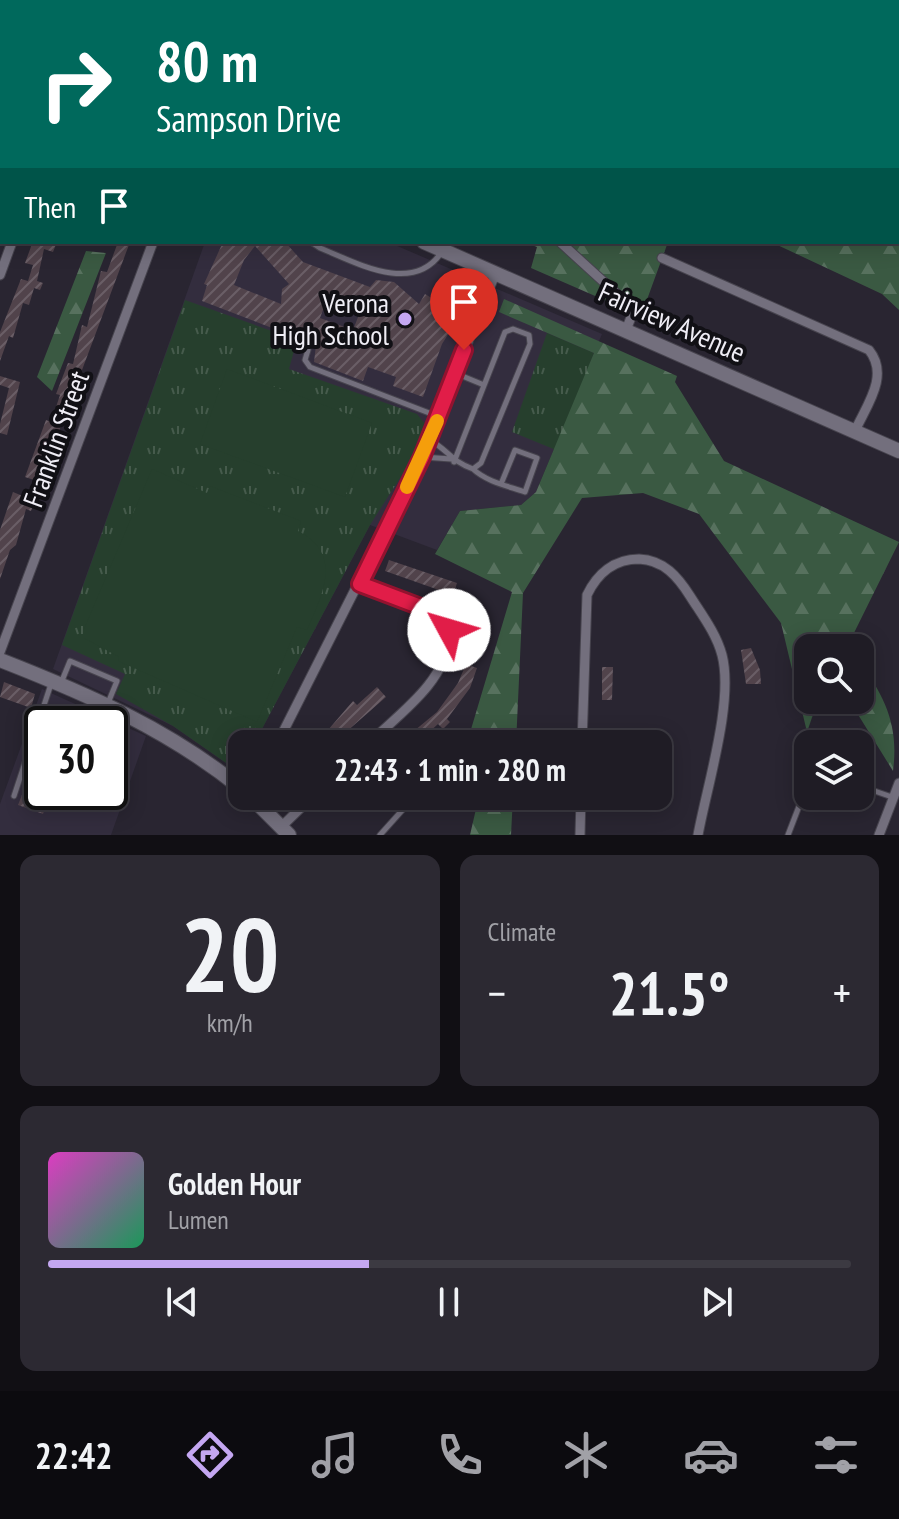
<!DOCTYPE html>
<html lang="en">
<head>
<meta charset="utf-8">
<style>
  :root { --surface:#1f1c25; --page:#2c2932; --text:#f1f3f6; --muted:#a1a1a7; --line:#3c3a42; --accent:#c4a7f1 }
  body { margin:0; font-family:"PT Sans Narrow",sans-serif; background:var(--page); color:var(--text); height:100vh; display:flex; flex-direction:column; font-size:30px; white-space:nowrap }
  * { box-sizing:border-box; margin:0 }
  p { font-size:26px; color:var(--muted) }
  .icon { flex:none; width:44px; height:44px; fill:none; stroke:currentColor; stroke-width:2; stroke-linecap:round; stroke-linejoin:round }
  .map { position:relative; height:835px; overflow:hidden }
  .drawer { display:flex; flex-direction:column; gap:20px; padding:20px; background:#110f14; flex:1 }
  .drawer>* { flex:none }
  .top-card { position:absolute; left:0px; top:0px; width:900px; height:244px; box-shadow:0 4px 20px #0003,0 0 0 2px var(--line); background:#00695c; color:#fff; overflow:hidden }
  .controls { position:absolute; left:794px; top:634px; display:grid; gap:16px }
  .controls a { display:grid; place-items:center; width:80px; height:80px; border-radius:16px; background:var(--surface); box-shadow:0 4px 20px #0003,0 0 0 2px var(--line); font-size:40px }
  .speed { position:absolute; left:24px; top:706px; display:flex; gap:16px; font-size:40px; font-weight:700; text-align:center }
  .speed>* { display:grid; place-content:center; width:104px; height:104px; border-radius:50%; background:var(--surface); box-shadow:0 4px 20px #0003,0 0 0 2px var(--line); line-height:1 }
  .speed .limit { border:4px solid #111; border-radius:12px; background:#fff; color:#111 }
  .pin { position:absolute; display:grid; place-items:center; width:68px; height:68px; color:#fff; margin:-82px -34px; border-radius:50% 50% 50% 0; rotate:-45deg; box-shadow:0 0 8px #0007 }
  .pin .icon { rotate:45deg }
  .me { position:absolute; width:88px; margin:-44px; rotate:309deg; stroke-linejoin:round; filter:drop-shadow(0 0 6px #0008) }
  .turn { display:flex; align-items:center; gap:28px; height:168px; padding:0 24px; font-size:36px }
  .turn .icon { width:104px; height:104px; stroke-width:2.5 }
  .turn b { display:block; font-size:56px; line-height:68px }
  .then { display:flex; align-items:center; height:76px; padding:0 24px; background:#0003; gap:16px; font-size:30px }
  .big { font-size:60px; font-weight:600; line-height:1.1 }
  .drawer .card { flex:1; display:flex; flex-direction:column; justify-content:center; gap:12px; min-width:0; padding:0 28px; border-radius:16px; background:var(--page) }
  .drawer .dial { align-items:center; gap:0 }
  .dial b { font-size:104px; line-height:1 }
  .song { display:flex; align-items:center; gap:24px }
  .cover { width:96px; height:96px; border-radius:12px; background:linear-gradient(135deg,hsl(310 70% 55%),hsl(150 70% 35%)) }
  .played { height:8px; border-radius:4px; background:linear-gradient(90deg,var(--accent) 40%,var(--line) 40%) }
  .keys { display:flex; justify-content:space-around; direction:ltr }
  .heat { display:flex; justify-content:space-between; align-items:center; font-size:44px; direction:ltr }
  .drawer .tiles { flex:1; display:grid; gap:20px; grid-template-columns:1fr 1fr }
  .card:last-child { grid-column:span 2 }
  .trip { position:absolute; left:228px; top:730px; width:444px; height:80px; border-radius:16px; background:var(--surface); box-shadow:0 4px 20px #0003,0 0 0 2px var(--line); font-weight:600; line-height:80px; text-align:center }
  .dock { display:flex; height:128px; justify-content:space-around; align-items:center; background:#0c0b0f; color:var(--muted) }
  .dock .icon { width:56px; height:56px }
  .dock .on { color:var(--accent) }
  .dock b { font-size:36px; color:var(--text) }
  .map>svg:first-child { display:block }
  .built { fill:#332d3e; fill-rule:evenodd }
  .grass { fill:url(#grass-tufts) }
  .forest { fill:url(#forest-firs) }
  .pitch { fill:#263f2d }
  .building { fill:url(#building-hatch); fill-rule:evenodd }
  .lines { fill:none; stroke-linecap:round; stroke-linejoin:round }
  .lane-casing { stroke:#47444e; stroke-width:7 }
  .street-casing { stroke:#47444e; stroke-width:11 }
  .secondary-casing { stroke:#47444e; stroke-width:16 }
  .lane { stroke:#736f7d; stroke-width:5 }
  .street { stroke:#736f7d; stroke-width:9 }
  .secondary { stroke:#736f7d; stroke-width:14 }
  .route-casing { stroke:#92132f; stroke-width:20 }
  .route { stroke:#e11d48; stroke-width:14 }
  .slow { stroke:#f59e0b; stroke-width:14 }
  .poi-dot { fill:#c4a7f1; stroke:#111015; stroke-width:3 }
  .labels { text-anchor:middle; stroke-width:8; stroke-linejoin:round; paint-order:stroke }
  .poi-label { font-size:28px; fill:#efedf5; stroke:#111015; text-anchor:end }
  .street-label { font-size:28px; fill:#efedf5; stroke:#111015 }
</style>
</head>
<body>
<div class="map">
<svg width="899" height="835" viewBox="0 0 899 835">
  <defs>
    <pattern id="grass-tufts" width="24" height="20" patternUnits="userSpaceOnUse" patternTransform="scale(2)"><rect width="24" height="20" fill="#263f2d"/><path d="M3 7l-1-3M5 7V3M7 7l1-3M15 17l-1-3M17 17v-4M19 17l1-3" fill="none" stroke="#465b4c"/></pattern>
    <pattern id="forest-firs" width="22" height="20" patternUnits="userSpaceOnUse" patternTransform="scale(2)"><rect width="22" height="20" fill="#3a5942"/><path d="M5 1l3.5 6h-7zM16 11l3.5 6h-7z" fill="#57715e"/></pattern>
    <pattern id="building-hatch" width="6" height="6" patternUnits="userSpaceOnUse" patternTransform="scale(2)"><rect width="6" height="6" fill="#51434b"/><path d="M-1 1l2-2M0 6l6-6M5 7l2-2" fill="none" stroke="#6a5e66"/></pattern>
  </defs>
  <rect width="100%" height="100%" fill="#292531"/>
  <!-- built -->
  <path class="built" d="M205 242H388L602 334 536 492 521 505 460 511 437 550 370 525 254 744H242L239 772 173 726 53 669Z
    M42 689 146 736 111 835H0V804ZM42 724H110V792H42Z"/>
  <!-- grass -->
  <path class="grass" d="M185 300 297 340 289 369 417 414 425 424 412 459 370 525 254 744H242L239 772 173 726 116 694 125 674 62 645Z
    M547 333 594 353 556 450 512 432Z"/>
  <!-- forest -->
  <path class="forest" d="M303 0H771L302 2Z
    M899 96V310L882 294 771 242H898Z
    M523 242H668L641 316 531 268 537 247Z
    M86 251 106 253 52 391 37 377Z
    M504 299 677 376 675 382 724 461 899 542 849 643 851 648H808V700H818L807 732 781 623 699 514 643 493 582 498 523 593 516 744H473L469 736 512 592 435 554 460 511 521 505 536 492 594 353 499 312Z
    M860 661C885 699 899 724 893 771L849 700H860Z
    M479 796H513L511 835H470Z"/>
  <!-- pitch -->
  <path class="pitch" d="M227 369 372 423 345 497 200 444Z
    M152 469 207 493 210 486 301 521 298 531C344 554 322 595 307 630L297 627 257 722 118 661 119 657 84 638V629Z"/>
  <!-- building -->
  <path class="building" d="M29 242H57L53 252 44 249 37 281 43 283 40 290 34 288 29 305 23 303 13 338 9 336 0 361V332L21 279 28 281 33 265 25 263 32 244Z
    M118 242H130L40 482 25 477 46 420 51 422 60 395 56 394 68 363 73 364 82 325 87 327 101 271 107 272Z
    M223 242H285L303 262 370 287 376 280 394 282 419 304 425 294 453 311 451 315 456 322 442 344 423 397 393 386 396 377 368 367 363 381 314 362 316 345 202 301 207 285 204 284ZM255 246 289 284 282 289 281 304 234 285 244 260ZM327 299 360 312 353 330 320 318Z
    M0 376 20 382 7 435 0 433V424L9 388 0 385Z
    M13 492 35 501 31 511 26 509 16 545 10 550 0 579V530Z
    M389 560 457 583 453 595 385 571Z
    M751 648 760 670 761 684H746L741 650Z
    M466 664 477 668 470 688 447 719 450 722 443 729 438 724 416 744H407L403 740 437 712 458 683Z
    M602 667H613L612 700H602Z
    M4 682 35 694 31 708 0 697Z
    M377 687 386 697 338 739 340 741 336 744H316L353 701 357 705Z
    M42 744V792H51L43 814 18 805Z
    M110 763 125 768 110 810 89 802 92 792H110Z"/>
  <g class="lines">
    <!-- lane casing -->
    <g class="lane-casing">
      <path id="lane" d="M254 0 258 2
        M198 2 199 0
        M311 242 320 248C355 262 412 295 441 253
        M308 350 305 360 310 367 437 416
        M455 373 484 385
        M430 440C449 451 451 461 473 469L481 463 530 344 529 335 513 329 505 332 454 462
        M423 457 451 459
        M473 469C487 482 508 486 525 492L537 458 515 450 501 484
        M61 683 70 661 117 681 108 703
        M860 786 892 797
        M14 796 52 681
        M380 835 415 796
        M788 835 808 783"/>
    </g>
    <!-- street casing -->
    <g class="street-casing">
      <path id="street" d="M560 242 629 305 632 315 626 330
        M662 258 869 350C890 376 866 406 855 431
        M0 275 12 242
        M360 584 438 615 450 636C445 683 400 713 368 744
        M0 652 153 242
        M277 744 422 457 496 272
        M582 744 587 595C597 574 614 559 639 559 664 560 678 577 690 596 702 615 716 633 722 655 734 701 707 786 698 835
        M281 827 313 796
        M580 835 581 796
        M879 835 899 783"/>
    </g>
    <!-- secondary casing -->
    <g class="secondary-casing">
      <path id="secondary" d="M0 105H2
        M424 242 899 451
        M0 660C87 694 168 729 242 789
        M250 796 289 835"/>
    </g>
    <!-- lane -->
    <use href="#lane" class="lane"/>
    <!-- street -->
    <use href="#street" class="street"/>
    <!-- secondary -->
    <use href="#secondary" class="secondary"/>
  </g>
  <g class="lines">
    <!-- route casing -->
    <g class="route-casing">
      <path id="route" d="M449 630 434 612 360 584 422 457 464 350"/>
    </g>
    <!-- route -->
    <use href="#route" class="route"/>
    <!-- slow -->
    <path class="slow" d="M407 487 437 421"/>
  </g>
  <!-- markers -->
  <circle class="poi-dot" cx="405" cy="319" r="8"/>
  <g class="labels">
    <!-- poi labels -->
    <g class="poi-label">
      <text x="389" y="313">Verona<tspan x="389" dy="32">High School</tspan></text>
    </g>
    <!-- street labels -->
    <g class="street-label">
      <text transform="translate(672 322) rotate(24)" y="10">Fairview Avenue</text>
      <text transform="translate(56 439) rotate(-70)" y="10">Franklin Street</text>
    </g>
  </g>
</svg>
<div class="controls">
<a><svg class="icon" aria-label="search" viewBox="0 0 24 24"><circle cx="10" cy="10" r="6"/><path d="M15 15l6 6"/></svg></a>
<a><svg class="icon" aria-label="layers" viewBox="0 0 24 24"><path d="M12 4l9 5-9 5-9-5zM3 14l9 5 9-5"/></svg></a>
</div>
<div class="speed"><div class="limit">30</div></div>
<div class="pin" style="left:464px;top:350px;background:#d93025"><svg class="icon" aria-label="arrive" viewBox="0 0 24 24"><path d="M6 21V4h12l-3 4 3 4H6"/></svg></div>
<svg class="me" style="left:449px;top:630px" viewBox="-20 -20 40 40"><circle r="19" fill="#fff"/><path d="M0-13L10 11 0 6-10 11z" fill="#e11d48"/></svg>
<div class="trip">22:43 · 1 min · 280 m</div>
<div class="top-card">
<div class="turn"><svg class="icon" aria-label="right" viewBox="0 0 24 24"><path d="M7 20v-9h11M14 6l5 5-5 5"/></svg><div><b>80 m</b>Sampson Drive</div></div>
<div class="then">Then<svg class="icon" aria-label="arrive" viewBox="0 0 24 24"><path d="M6 21V4h12l-3 4 3 4H6"/></svg></div>
</div>
</div>
<section class="drawer">
<div class="tiles">
<div class="card dial"><b>20</b><p>km/h</p></div>
<div class="card"><p>Climate</p>
<div class="heat"><a>−</a><b class="big">21.5°</b><a>+</a></div>
</div>
<div class="card">
<div class="song"><i class="cover"></i><div><b>Golden Hour</b><p>Lumen</p></div></div>
<div class="played"></div>
<div class="keys"><svg class="icon" aria-label="previous" viewBox="0 0 24 24"><path d="M18 5L8 12l10 7zM5 5v14"/></svg><svg class="icon" aria-label="pause" viewBox="0 0 24 24"><path d="M8 5v14M16 5v14"/></svg><svg class="icon" aria-label="next" viewBox="0 0 24 24"><path d="M6 5l10 7-10 7zM19 5v14"/></svg></div>
</div>
</div>
</section>
<nav class="dock">
<b>22:42</b>
<svg class="icon on" aria-label="directions" viewBox="0 0 24 24"><path d="M12 3l9 9-9 9-9-9zM9 14v-3h6M13 9l2 2-2 2"/></svg>
<svg class="icon" aria-label="music" viewBox="0 0 24 24"><path d="M9 18V5l10-2v13"/><circle cx="6" cy="18" r="3"/><circle cx="16" cy="16" r="3"/></svg>
<svg class="icon" aria-label="phone" viewBox="0 0 24 24"><path d="M5 4h4l2 5-3 2q2 4 5 5l2-3 5 2v4C11 20 4 13 5 4z"/></svg>
<svg class="icon" aria-label="climate" viewBox="0 0 24 24"><path d="M12 3v18M4 7l16 10M4 17L20 7"/></svg>
<svg class="icon" aria-label="car" viewBox="0 0 24 24"><path d="M5 17H2v-5l4-1 3-4h7l3 4 3 1v5h-3M9 17h6M6 11h13"/><circle cx="7" cy="17" r="2"/><circle cx="17" cy="17" r="2"/></svg>
<svg class="icon" aria-label="filters" viewBox="0 0 24 24"><path d="M4 7h16M4 17h16"/><circle cx="9" cy="7" r="2"/><circle cx="15" cy="17" r="2"/></svg>
</nav>
</body>
</html>
